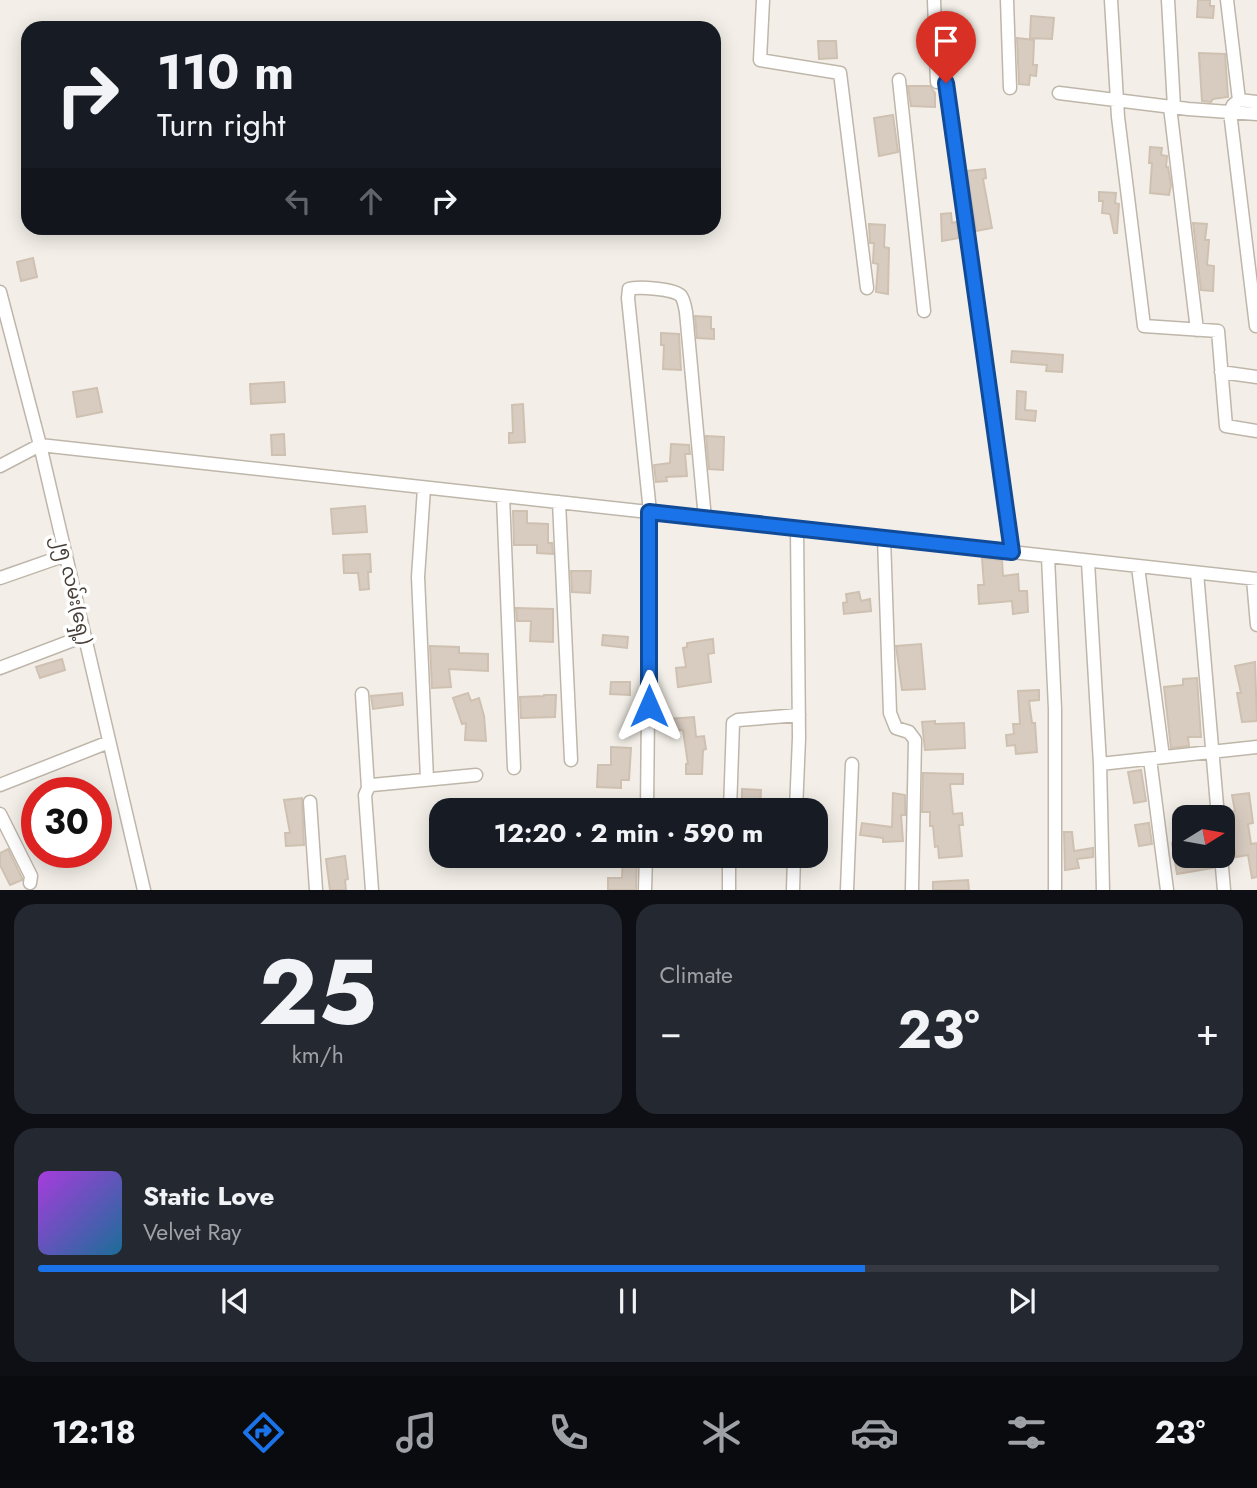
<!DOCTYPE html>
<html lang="en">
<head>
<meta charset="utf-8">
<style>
  :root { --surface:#171b24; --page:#242831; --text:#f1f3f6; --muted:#9ea1a6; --line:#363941; --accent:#1a73e8 }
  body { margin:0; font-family:Jost,"Noto Sans Myanmar",sans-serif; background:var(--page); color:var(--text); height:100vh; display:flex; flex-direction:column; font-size:26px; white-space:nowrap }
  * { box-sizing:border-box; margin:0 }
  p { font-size:23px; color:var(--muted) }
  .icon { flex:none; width:38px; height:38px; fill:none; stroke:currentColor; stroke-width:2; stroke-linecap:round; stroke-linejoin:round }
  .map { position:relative; height:890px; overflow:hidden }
  .side { display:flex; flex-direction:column; gap:14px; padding:14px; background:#0d0f14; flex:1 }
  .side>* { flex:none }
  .banner { position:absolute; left:21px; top:21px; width:700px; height:214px; border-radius:21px; box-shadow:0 4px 18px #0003; background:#171b24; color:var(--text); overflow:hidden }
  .needle { width:46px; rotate:79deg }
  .buttons { position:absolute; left:1172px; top:805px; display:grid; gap:14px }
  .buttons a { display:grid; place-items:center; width:63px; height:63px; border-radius:14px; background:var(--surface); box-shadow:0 4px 18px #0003; font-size:35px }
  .speed { position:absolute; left:21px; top:777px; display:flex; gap:14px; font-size:35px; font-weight:700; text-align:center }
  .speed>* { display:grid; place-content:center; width:91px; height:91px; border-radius:50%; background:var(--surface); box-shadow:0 4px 18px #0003; line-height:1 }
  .speed .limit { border:10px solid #d22; background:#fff; color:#111 }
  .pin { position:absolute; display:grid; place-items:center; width:60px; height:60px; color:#fff; margin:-72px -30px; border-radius:50% 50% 50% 0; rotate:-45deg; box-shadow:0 0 7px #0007 }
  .pin .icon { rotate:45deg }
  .me { position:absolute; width:77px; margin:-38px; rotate:0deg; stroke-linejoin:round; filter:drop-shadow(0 0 5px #0008) }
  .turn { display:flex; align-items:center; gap:24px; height:147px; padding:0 21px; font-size:32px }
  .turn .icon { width:91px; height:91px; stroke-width:2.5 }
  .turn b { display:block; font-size:49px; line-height:60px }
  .lanes { display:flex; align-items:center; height:66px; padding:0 21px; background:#0003; justify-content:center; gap:35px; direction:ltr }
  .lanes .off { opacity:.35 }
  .big { font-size:52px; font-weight:700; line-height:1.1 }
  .side .tile { flex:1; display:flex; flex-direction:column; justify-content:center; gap:10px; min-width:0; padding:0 24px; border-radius:21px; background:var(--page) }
  .side .dial { align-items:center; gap:0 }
  .dial b { font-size:91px; line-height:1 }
  .song { display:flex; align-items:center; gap:21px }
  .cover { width:84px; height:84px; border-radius:10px; background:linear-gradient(135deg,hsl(280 70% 55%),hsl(200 70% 35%)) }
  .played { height:7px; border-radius:4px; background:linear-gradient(90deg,var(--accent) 70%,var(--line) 70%) }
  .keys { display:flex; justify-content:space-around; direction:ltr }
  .heat { display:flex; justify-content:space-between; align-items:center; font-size:38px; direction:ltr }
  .side .tiles { flex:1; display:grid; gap:14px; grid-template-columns:1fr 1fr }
  .tile:last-child { grid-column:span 2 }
  .trip { position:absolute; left:429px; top:798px; width:399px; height:70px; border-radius:21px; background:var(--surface); box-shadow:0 4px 18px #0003; font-weight:700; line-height:70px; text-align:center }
  .menu { display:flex; height:112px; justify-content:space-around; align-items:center; background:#090b0e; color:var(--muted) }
  .menu .icon { width:49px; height:49px }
  .menu .on { color:var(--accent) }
  .menu b { font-size:32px; color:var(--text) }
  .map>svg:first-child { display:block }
  .building { fill:#d8ccc0; stroke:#cfc1b1; stroke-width:2 }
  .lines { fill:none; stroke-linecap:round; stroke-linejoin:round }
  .minor-casing { stroke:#bfb6aa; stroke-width:15 }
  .minor { stroke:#fff; stroke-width:12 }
  .route-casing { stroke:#114b97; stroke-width:18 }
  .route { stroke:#1a73e8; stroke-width:12 }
  .labels { text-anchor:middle; stroke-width:7; stroke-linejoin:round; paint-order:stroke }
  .street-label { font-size:19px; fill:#473f37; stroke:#fff }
</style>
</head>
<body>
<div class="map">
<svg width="1257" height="890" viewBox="0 0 1257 890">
  <rect width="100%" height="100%" fill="#f3efe8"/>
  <!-- building -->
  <path class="building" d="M1198 0H1210V6H1214L1213 18 1197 17Z
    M1031 16 1054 18 1052 39 1030 38Z
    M1017 38 1034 40 1033 65H1037L1036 76 1030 75 1029 85 1019 84Z
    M818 41H836L837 58 819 59Z
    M1199 53 1225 54 1228 97 1213 99 1211 102 1202 101Z
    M908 86H930L935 93V107L911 106Z
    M893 115 898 152 879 156 874 118Z
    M1150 147 1162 148 1161 155 1167 156 1166 167H1168L1171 185 1169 195 1150 193 1152 163H1149Z
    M985 169 986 178 983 179 992 228 976 231 967 171Z
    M1099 192 1116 193 1115 203 1119 204 1117 233H1114L1110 214 1102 213 1103 201H1099Z
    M951 213 952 223 956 222 959 238 942 241 941 214Z
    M1193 223 1207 224 1205 240H1209L1207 265 1214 266 1213 291 1201 290Z
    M869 224 885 225 884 247 889 248 888 294 876 292 878 264 873 263 874 243H870Z
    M33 258 37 277 21 281 17 262Z
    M695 316 711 317V329H714V339L697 338Z
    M661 333 679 334 681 370 663 369 664 345H661Z
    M1012 351 1063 355 1062 372 1046 371 1047 365 1011 362Z
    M284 382 285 402 251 404 250 384Z
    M97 388 102 412 77 417 73 392Z
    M1017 391 1026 392 1025 410 1036 411 1035 421 1016 419Z
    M523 404 525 442 509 443V433H513L512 405Z
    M284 434 285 455H272L271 435Z
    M706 436 724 437 723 470 709 469Z
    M671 444 689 445 690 454H685L687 476 666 477 667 481 656 482 654 465 670 463Z
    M365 506 367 532 333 534 331 509Z
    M513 511H527V523L548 524V543H552L553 554 537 553V545H514Z
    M370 554 371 572H368L369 589 360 590 358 573H344L343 555Z
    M982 558 1002 560 1003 576 1018 574 1019 591H1027L1028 612 1013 614 1012 601 979 604 978 585H984Z
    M571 571H591L590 593 572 592Z
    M859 592 861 601 870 599 871 611 844 614 843 603 847 602 846 594Z
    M516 608 553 609V642L530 641 531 621H517Z
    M603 635 628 637 627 648 602 645Z
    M713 639 714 653 708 654 711 682 678 687 676 668 686 667 683 648 687 647V643Z
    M921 644 925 689 902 690 896 646Z
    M430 646 459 647V653L488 654V671L449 669 451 687 432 688Z
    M62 659 65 670 40 678 36 667Z
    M1255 662 1257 721 1242 722 1237 693H1241L1235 666Z
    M1197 678 1201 737H1188L1189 746 1171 748 1164 687 1183 685V679Z
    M611 682H630V695L610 694Z
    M1039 690V700L1029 701 1032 723H1035L1037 752 1016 754 1015 745 1007 746 1006 735 1014 734 1013 724H1020L1018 691Z
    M402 693 403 705 373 709 371 696Z
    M468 693 471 701 479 698 484 716 486 741 465 740 466 723 462 724 453 698Z
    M544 695H556L555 717 521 718 520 697 544 696Z
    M694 717 696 737 704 736 706 749 703 750 702 774H686V764H688L683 730 668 731V719Z
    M935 721V724L964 723 965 748 925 750 922 722Z
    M611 747 631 748 629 780H621V788L597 787 598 765H611Z
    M1141 770 1146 801 1134 803 1128 772Z
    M923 773 963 774V784H950L953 814 962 813 963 825H959L962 856 939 858 938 846 935 847 933 826H930V812H922Z
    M742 789 761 790 760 808H742Z
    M893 793 905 795V815H901L903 841 883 842V838L860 835 862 823 892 827Z
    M1249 793 1253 823 1248 824 1251 844 1257 843V877L1252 878 1248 855 1236 857 1231 830H1234L1231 812 1235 811 1232 795Z
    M302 798 304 845 286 846 285 833H290L284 800Z
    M1149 823 1152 844 1139 846 1135 825Z
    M1064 832H1072L1074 851 1093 848V857L1077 859 1079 868 1065 870Z
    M1185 841V856H1195L1196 862 1213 860V868L1177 874 1172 843Z
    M8 849 22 878V880L10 885 0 865V853Z
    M345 856 348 879 345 880 346 890H330L326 859Z
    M623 856H637L636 890H608V878H622Z
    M968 880 969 890H933V882Z"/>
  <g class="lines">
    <!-- minor casing -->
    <g class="minor-casing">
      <path id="minor" d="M763 0 760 60 840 73 867 288
        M934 0 937 82
        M1007 0 1010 88
        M1111 0 1118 117 1144 326 1218 331 1226 426 1257 431
        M1168 0 1174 107
        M1227 0 1239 100 1257 102
        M899 80 924 311
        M946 83 1012 552
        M1059 93 1188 109 1257 114
        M1239 100 1233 105 1230 112 1256 326
        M1170 107 1197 330
        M0 292 40 445 144 890
        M1221 372 1257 377
        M0 466 40 445 1257 579
        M424 488 418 577 427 779
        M503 496 514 768
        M559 502 571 760
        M884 538 890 713 896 728 909 732 915 740 912 890
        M1048 557 1055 709V890
        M1088 562 1100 764
        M1138 567 1163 757
        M1197 573 1218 817
        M0 578 66 555
        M1253 579 1257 625
        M0 668 84 636
        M362 694 368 788
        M1150 759 1167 890
        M0 785 109 742
        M310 802 316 890
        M647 810 650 512 628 298 629 289C638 286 675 289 681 296 684 300 685 307 686 312L705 519
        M730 810 733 723 738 720 799 715
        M796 810 799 738 797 529
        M0 814 31 876 30 883
        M1221 856 1224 890
        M372 890 365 795 368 788 372 785 476 775
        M645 890 646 856
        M729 890V856
        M793 890 794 856
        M847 890 852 764
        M1103 890 1100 764 1257 747"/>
    </g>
    <!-- minor -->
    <use href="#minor" class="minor"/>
  </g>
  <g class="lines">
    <!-- route casing -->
    <g class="route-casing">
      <path id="route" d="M649 706V512L1012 552 946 83"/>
    </g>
    <!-- route -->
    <use href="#route" class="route"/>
  </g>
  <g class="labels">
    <!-- street labels -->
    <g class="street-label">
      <text transform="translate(74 590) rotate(77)" y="7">၂၅ လမ်း(ရှေ့)</text>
    </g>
  </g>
</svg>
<div class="buttons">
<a><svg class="needle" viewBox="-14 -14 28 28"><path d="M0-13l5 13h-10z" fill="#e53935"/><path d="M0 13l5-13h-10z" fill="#9ea1a6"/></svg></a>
</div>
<div class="speed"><div class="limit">30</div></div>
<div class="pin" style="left:946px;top:83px;background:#d93025"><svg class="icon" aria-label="arrive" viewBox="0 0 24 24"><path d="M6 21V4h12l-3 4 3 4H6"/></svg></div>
<svg class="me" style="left:649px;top:706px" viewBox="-20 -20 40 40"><path d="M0-17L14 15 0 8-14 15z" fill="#1a73e8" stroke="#fff" stroke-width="4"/></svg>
<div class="trip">12:20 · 2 min · 590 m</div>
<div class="banner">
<div class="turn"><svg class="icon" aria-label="right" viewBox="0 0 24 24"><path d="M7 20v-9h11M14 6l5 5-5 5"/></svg><div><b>110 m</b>Turn right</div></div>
<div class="lanes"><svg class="icon off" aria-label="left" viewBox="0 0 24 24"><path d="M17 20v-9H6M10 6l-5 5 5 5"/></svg><svg class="icon off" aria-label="ahead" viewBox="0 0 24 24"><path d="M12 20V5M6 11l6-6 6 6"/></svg><svg class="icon" aria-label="right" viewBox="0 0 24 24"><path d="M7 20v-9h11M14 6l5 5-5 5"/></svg></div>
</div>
</div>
<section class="side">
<div class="tiles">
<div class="tile dial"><b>25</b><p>km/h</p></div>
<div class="tile"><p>Climate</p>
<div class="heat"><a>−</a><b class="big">23°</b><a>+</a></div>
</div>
<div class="tile">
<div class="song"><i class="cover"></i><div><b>Static Love</b><p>Velvet Ray</p></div></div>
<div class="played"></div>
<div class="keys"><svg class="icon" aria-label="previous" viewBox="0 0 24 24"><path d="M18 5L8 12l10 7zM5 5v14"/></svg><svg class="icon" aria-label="pause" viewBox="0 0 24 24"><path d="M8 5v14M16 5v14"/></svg><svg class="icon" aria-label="next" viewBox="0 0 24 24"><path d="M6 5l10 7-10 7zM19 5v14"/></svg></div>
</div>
</div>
</section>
<nav class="menu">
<b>12:18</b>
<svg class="icon on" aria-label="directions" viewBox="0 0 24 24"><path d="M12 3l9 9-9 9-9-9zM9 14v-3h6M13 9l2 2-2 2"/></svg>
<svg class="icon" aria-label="music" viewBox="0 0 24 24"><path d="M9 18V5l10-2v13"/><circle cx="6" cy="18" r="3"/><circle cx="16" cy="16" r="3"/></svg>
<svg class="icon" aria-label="phone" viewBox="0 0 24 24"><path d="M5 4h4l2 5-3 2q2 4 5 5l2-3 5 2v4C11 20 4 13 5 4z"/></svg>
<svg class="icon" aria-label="climate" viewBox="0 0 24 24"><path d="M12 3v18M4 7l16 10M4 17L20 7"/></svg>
<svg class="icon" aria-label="car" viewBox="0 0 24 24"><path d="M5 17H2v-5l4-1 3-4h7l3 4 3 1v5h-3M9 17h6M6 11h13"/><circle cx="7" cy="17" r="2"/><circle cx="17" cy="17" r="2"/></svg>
<svg class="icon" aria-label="filters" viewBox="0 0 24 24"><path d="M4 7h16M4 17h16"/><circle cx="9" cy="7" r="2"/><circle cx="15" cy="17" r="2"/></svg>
<b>23°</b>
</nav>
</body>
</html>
